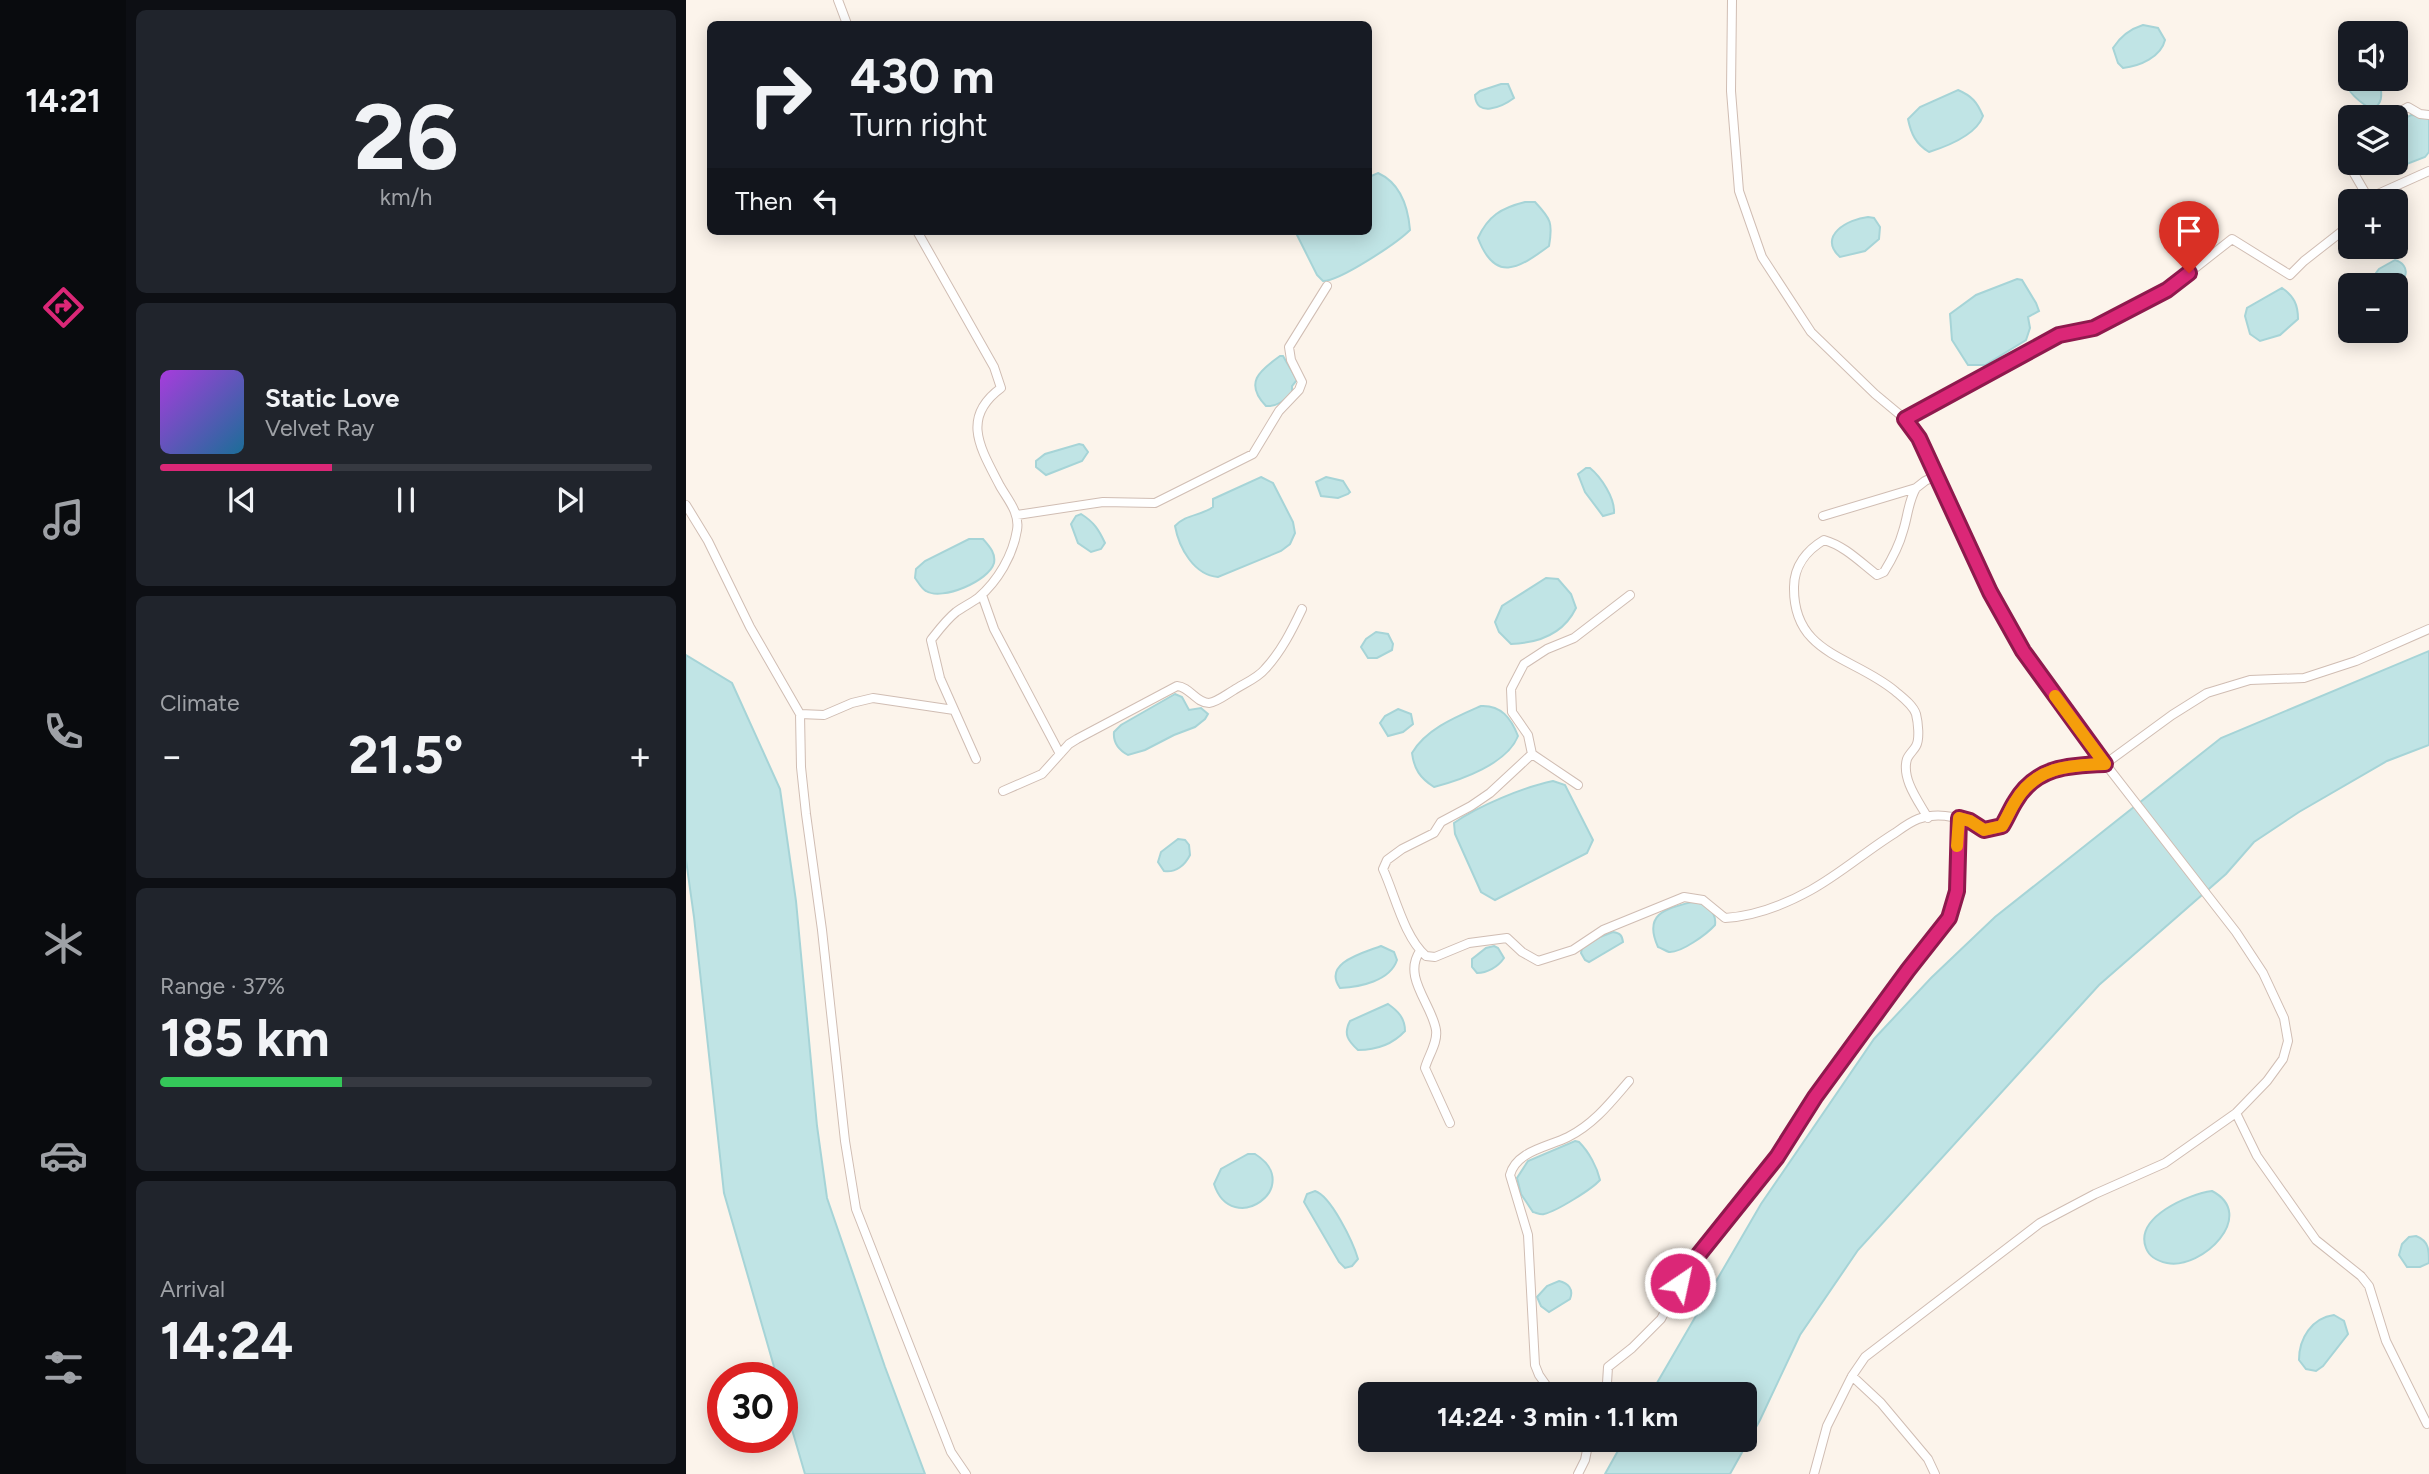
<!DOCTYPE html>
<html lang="en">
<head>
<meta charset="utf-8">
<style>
  :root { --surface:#171b24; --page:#20242c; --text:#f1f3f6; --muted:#9ea1a6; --line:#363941; --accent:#db2777 }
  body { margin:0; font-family:Figtree,sans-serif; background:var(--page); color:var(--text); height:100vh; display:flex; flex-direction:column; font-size:26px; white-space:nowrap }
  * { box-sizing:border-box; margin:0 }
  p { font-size:23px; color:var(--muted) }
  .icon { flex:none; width:38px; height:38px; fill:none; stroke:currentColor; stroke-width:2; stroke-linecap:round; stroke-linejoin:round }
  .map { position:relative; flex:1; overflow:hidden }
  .sheet { display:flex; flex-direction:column; gap:10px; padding:10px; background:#0d0f14; width:560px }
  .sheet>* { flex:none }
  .banner { position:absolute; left:21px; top:21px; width:665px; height:214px; border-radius:10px; box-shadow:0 4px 18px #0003; background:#171b24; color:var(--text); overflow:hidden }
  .buttons { position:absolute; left:1652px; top:21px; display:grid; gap:14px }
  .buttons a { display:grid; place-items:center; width:70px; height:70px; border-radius:10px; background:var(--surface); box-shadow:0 4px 18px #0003; font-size:35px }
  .speed { position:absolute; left:21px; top:1362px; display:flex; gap:14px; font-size:35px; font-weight:700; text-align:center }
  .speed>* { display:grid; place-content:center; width:91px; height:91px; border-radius:50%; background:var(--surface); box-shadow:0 4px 18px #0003; line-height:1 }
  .speed .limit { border:10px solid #d22; background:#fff; color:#111 }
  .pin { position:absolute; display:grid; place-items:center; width:60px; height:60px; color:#fff; margin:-72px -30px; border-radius:50% 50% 50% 0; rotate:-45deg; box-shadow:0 0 7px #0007 }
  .pin .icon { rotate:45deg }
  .me { position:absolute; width:77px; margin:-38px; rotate:34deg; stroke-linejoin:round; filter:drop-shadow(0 0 5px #0008) }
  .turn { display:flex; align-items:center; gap:24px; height:147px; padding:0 28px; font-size:32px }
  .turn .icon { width:91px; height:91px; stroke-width:2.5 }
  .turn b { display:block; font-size:49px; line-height:60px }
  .then { display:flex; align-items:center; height:66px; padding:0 28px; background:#0003; gap:14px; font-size:26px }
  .big { font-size:52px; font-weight:700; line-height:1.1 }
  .sheet .tile { flex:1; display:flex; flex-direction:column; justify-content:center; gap:10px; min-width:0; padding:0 24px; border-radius:10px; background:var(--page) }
  .sheet .dial { align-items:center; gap:0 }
  .dial b { font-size:91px; line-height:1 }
  .song { display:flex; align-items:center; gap:21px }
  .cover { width:84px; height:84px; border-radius:10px; background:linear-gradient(135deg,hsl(280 70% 55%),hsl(200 70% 35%)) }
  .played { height:7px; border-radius:4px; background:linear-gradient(90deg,var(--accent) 35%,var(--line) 35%) }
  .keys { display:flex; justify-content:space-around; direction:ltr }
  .heat { display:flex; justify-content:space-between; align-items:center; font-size:38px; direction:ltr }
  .charge { height:10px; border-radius:5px; background:linear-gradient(90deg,#34c759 37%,var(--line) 0) }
  .trip { position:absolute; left:672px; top:1382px; width:399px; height:70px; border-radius:10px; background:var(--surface); box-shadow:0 4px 18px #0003; font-weight:700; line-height:70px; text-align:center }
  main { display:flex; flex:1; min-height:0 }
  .dock { display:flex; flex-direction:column; width:126px; justify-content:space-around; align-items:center; background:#090b0e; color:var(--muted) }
  .dock .icon { width:49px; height:49px }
  .dock .active { color:var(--accent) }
  .dock b { font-size:32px; color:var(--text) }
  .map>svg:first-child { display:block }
  .water { fill:#c0e4e5; stroke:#a6d4d7; stroke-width:2 }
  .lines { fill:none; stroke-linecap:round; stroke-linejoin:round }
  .minor-casing { stroke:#d0bdb3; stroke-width:10 }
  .minor { stroke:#fff; stroke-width:8 }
  .route-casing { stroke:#8e194d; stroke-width:18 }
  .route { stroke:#db2777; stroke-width:12 }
  .slow { stroke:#f59e0b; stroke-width:12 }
</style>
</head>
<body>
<main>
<nav class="dock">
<b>14:21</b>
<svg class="icon active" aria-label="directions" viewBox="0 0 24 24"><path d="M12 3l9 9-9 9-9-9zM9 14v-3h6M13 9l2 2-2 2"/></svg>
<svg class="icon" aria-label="music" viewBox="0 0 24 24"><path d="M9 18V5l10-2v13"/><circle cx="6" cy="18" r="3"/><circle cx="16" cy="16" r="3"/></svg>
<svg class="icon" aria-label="phone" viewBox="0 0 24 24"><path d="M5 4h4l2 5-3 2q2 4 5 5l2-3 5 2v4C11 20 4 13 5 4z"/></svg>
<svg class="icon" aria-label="climate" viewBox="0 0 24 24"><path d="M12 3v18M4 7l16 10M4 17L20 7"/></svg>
<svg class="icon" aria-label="car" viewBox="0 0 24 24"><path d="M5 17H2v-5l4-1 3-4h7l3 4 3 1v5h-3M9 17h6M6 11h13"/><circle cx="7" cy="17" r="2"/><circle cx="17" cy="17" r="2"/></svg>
<svg class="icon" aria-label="filters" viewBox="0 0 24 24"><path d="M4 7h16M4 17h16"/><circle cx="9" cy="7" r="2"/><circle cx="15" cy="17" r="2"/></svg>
</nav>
<section class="sheet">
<div class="tile dial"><b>26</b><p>km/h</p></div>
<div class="tile">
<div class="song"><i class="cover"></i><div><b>Static Love</b><p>Velvet Ray</p></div></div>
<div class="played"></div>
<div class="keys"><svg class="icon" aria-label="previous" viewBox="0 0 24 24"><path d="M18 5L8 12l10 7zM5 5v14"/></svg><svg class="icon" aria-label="pause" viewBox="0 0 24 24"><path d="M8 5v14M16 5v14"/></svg><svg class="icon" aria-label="next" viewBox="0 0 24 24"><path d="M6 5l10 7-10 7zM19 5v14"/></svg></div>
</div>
<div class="tile"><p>Climate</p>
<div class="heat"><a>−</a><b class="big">21.5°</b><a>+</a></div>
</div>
<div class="tile"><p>Range · 37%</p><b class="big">185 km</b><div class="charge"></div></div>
<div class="tile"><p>Arrival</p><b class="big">14:24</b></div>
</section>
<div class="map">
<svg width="1743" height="1474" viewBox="0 0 1743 1474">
  <rect width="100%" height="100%" fill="#fcf4eb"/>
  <!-- water -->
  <path class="water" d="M1457 25 1472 28 1479 40C1475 57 1454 66 1437 68L1432 63 1427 48C1434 37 1444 29 1457 25Z
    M1664 62V79H1694C1695 91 1699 105 1685 109 1670 100 1655 86 1657 69Z
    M815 84H822L828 98C816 107 790 118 789 95L794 91Z
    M1272 90C1286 96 1291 102 1297 116 1290 135 1262 146 1243 152 1230 144 1225 134 1222 119L1234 107Z
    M1725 115 1743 116V152L1739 157 1703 171 1686 163H1710V123Z
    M692 173C714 183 722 206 724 230 711 243 654 281 637 281L631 275 609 231H682L683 177Z
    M839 202H849C865 219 867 223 863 246 832 269 809 283 792 238 802 216 815 208 839 202Z
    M1182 217 1188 218 1194 227 1193 239 1179 251 1154 257C1131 236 1162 219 1182 217Z
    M1709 260C1716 262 1722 268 1719 276 1708 283 1695 291 1690 273L1693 269Z
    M1331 279 1336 280 1350 303 1353 311 1342 317 1344 328 1340 340 1299 365H1282L1266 340 1264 314 1290 295Z
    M1596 288C1608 296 1612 305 1612 319L1594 335 1574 341 1564 334 1559 316 1561 308Z
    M594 356H597L611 380 606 386V393C599 400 591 407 580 406 558 383 573 371 594 356Z
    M393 444 397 445 402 452 396 461 360 475 350 467V461L359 454Z
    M900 468H904C915 477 929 498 928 513L917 516 899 492 892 474Z
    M575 477 587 483 607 522 609 533 604 544 595 551 532 577C508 575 493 548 489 526 500 514 515 516 527 507V499Z
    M640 477 657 481 664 492 662 494 652 498 635 496 630 482Z
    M395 514C408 522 413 530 419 543L415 549 405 552 392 543 385 524 390 516Z
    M283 539H297C303 546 310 553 308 563 303 581 256 601 240 591 236 589 232 582 229 578L230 569 239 561Z
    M860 578 872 579 885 594 890 608C877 635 852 643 825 644L813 632 809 622 816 606Z
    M690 632 702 634 707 644 706 650 691 658H682L675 647 680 639Z
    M1743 651V745L1701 761 1613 812 1568 842 1540 874 1413 985 1172 1250 1114 1335 1074 1420 1044 1474H919L938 1440H1059V1395H964L1075 1204 1188 1039 1245 978 1309 917 1535 738Z
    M0 655 46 683 94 789 110 901 131 1126 141 1198 199 1367 239 1474H119L96 1395V1377H91L38 1193 8 917 0 860Z
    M489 694 496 697 503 710 515 708 522 714 519 719 509 727 488 735 459 750 442 755C433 750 427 742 428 732L435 725Z
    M795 706C815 705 825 718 832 736 821 764 775 780 748 787 734 778 728 769 726 753 740 729 770 717 795 706Z
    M712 709 725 714 727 724 717 732 702 736 694 723 699 716Z
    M867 781 879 785 907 840 901 853 809 900 795 892 769 834 768 823C792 806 838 787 867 781Z
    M492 839 499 840 503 845 504 855C499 865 490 873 478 871L472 862 475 852Z
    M1006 902C1019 902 1031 912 1029 925 1021 934 995 953 983 952 980 951 975 948 972 947 957 914 979 909 1006 902Z
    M927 932C934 933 936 935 937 942L903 962 899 960 895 953 896 948 914 937Z
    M695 946 708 952 711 960C704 981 674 987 654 988 636 963 677 953 695 946Z
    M808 946 812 948 818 958C812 967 801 973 791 973L786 967V959L800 948Z
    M702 1004C712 1011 719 1018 719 1031 706 1045 691 1050 672 1050 662 1041 657 1034 664 1021Z
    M889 1141 893 1142C903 1152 911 1167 914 1180 906 1189 871 1211 858 1214 855 1215 851 1213 847 1212L835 1194 831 1178 842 1161Z
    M562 1154H569C620 1186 546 1239 528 1184L535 1169Z
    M629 1191C645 1196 667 1242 672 1259L666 1266 659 1268 653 1262 618 1202 621 1194Z
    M1526 1191C1572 1215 1516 1270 1481 1263 1471 1261 1463 1256 1460 1248 1448 1217 1503 1194 1526 1191Z
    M1730 1236C1743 1241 1743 1250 1743 1263L1734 1267H1721L1713 1255 1716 1244 1723 1237Z
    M873 1281C882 1283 888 1289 884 1299L863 1312 855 1306 851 1297 861 1286Z
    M1648 1315 1658 1321 1662 1334 1637 1366 1630 1371 1620 1369 1613 1360C1613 1338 1626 1318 1648 1315Z"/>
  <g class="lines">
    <!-- minor casing -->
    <g class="minor-casing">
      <path id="minor" d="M152 0 161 24
        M1046 0 1045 91 1053 191 1076 257 1125 332 1189 394 1219 419 1233 438 1304 592 1337 651 1393 730 1550 932 1577 973 1598 1018 1602 1041 1597 1059 1581 1081 1550 1113 1479 1163 1409 1194 1354 1223 1179 1357 1166 1376 1141 1426 1128 1474
        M1705 117 1722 107 1734 114 1743 115
        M1664 140 1659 145V158L1684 201
        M1683 198 1743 171
        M231 231 308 367 315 388C274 418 295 449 314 486 322 500 334 513 331 530 327 555 312 581 292 598 285 603 277 607 270 612 260 620 252 631 245 640L254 678 290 759
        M1219 419 1373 335 1408 328 1481 290 1546 239 1604 275 1618 261 1664 225
        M1230 488C1222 502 1222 516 1217 531 1213 546 1206 559 1198 572L1191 575C1174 562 1159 546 1138 540 1121 550 1108 566 1108 587 1107 655 1167 656 1209 691 1216 697 1227 705 1230 714 1232 722 1234 739 1230 746 1228 750 1223 754 1221 759 1215 779 1233 802 1242 818
        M0 505 22 541 64 627 114 714 138 715 166 703 187 698 268 710
        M331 515 417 502 469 503 567 454 593 411 613 390 616 382 605 360 603 347 641 286
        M1137 516 1230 488 1239 481 1251 475
        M296 595 308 629 374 754
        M944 595 888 638 861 649 838 664 825 689 826 712 842 735 846 754 804 793 785 806 755 822 748 833 716 849 701 860 697 869C709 895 718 937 740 956L749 957 783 943 821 938 836 952 852 961 887 950 917 930 998 897 1017 900 1039 918C1069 916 1098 905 1125 890 1154 874 1180 851 1209 833 1216 828 1224 822 1232 819 1254 811 1279 818 1298 830L1316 826 1339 787 1352 775 1380 768 1419 764 1486 715 1521 693 1564 680 1618 678 1670 661 1743 629
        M114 714 115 767 120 814 136 930 159 1141 170 1209 265 1452 280 1474
        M846 754 892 785
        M317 791 356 774 383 744 391 739 491 686C504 687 510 703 523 703 531 702 541 694 548 690 557 684 572 678 579 669 595 652 606 630 616 609
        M734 951C716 977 746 1004 750 1030 752 1043 742 1056 739 1068L764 1123
        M1550 1113 1571 1156 1630 1240 1675 1276 1683 1286 1700 1341 1741 1424
        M1166 1376 1195 1403 1242 1459 1249 1474
        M867 1395 853 1375 849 1365 842 1235 824 1175C830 1151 862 1147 882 1137 908 1124 925 1102 943 1081
        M916 1395 921 1383 922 1367 946 1348 975 1319 1002 1268 1092 1157 1129 1097 1222 970 1263 918 1271 891 1273 818
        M892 1474 899 1460 903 1440"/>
    </g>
    <!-- minor -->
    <use href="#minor" class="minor"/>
  </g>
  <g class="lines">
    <!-- route casing -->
    <g class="route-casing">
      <path id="route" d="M994 1283 1002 1268 1091 1157 1129 1097 1222 970 1263 918 1271 891 1273 818 1284 821 1298 830 1316 826C1321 818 1324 810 1329 802 1349 767 1382 765 1419 764L1337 651 1304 592 1233 438 1219 419 1373 335 1408 328 1481 290 1503 273"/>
    </g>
    <!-- route -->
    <use href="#route" class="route"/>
    <!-- slow -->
    <path class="slow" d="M1271 846 1273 818 1284 821 1298 830 1316 826C1321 818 1324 810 1329 802 1349 767 1382 765 1419 764L1369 696"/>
  </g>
</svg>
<div class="buttons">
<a><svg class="icon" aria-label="sound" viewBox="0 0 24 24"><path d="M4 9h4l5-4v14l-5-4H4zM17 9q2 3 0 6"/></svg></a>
<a><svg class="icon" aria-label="layers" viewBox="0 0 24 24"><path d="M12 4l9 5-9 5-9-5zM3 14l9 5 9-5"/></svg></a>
<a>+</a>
<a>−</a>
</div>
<div class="speed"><div class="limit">30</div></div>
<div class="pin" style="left:1503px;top:273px;background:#d93025"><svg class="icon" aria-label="arrive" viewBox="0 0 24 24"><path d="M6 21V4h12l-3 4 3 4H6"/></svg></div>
<svg class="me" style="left:994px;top:1283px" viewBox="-20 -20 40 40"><circle r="17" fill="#db2777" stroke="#fff" stroke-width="3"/><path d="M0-11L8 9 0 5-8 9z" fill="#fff"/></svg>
<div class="trip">14:24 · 3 min · 1.1 km</div>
<div class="banner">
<div class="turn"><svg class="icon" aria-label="right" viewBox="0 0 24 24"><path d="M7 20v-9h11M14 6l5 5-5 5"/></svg><div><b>430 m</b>Turn right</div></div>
<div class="then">Then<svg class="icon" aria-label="left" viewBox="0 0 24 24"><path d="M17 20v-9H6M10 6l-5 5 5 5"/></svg></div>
</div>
</div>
</main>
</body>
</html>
